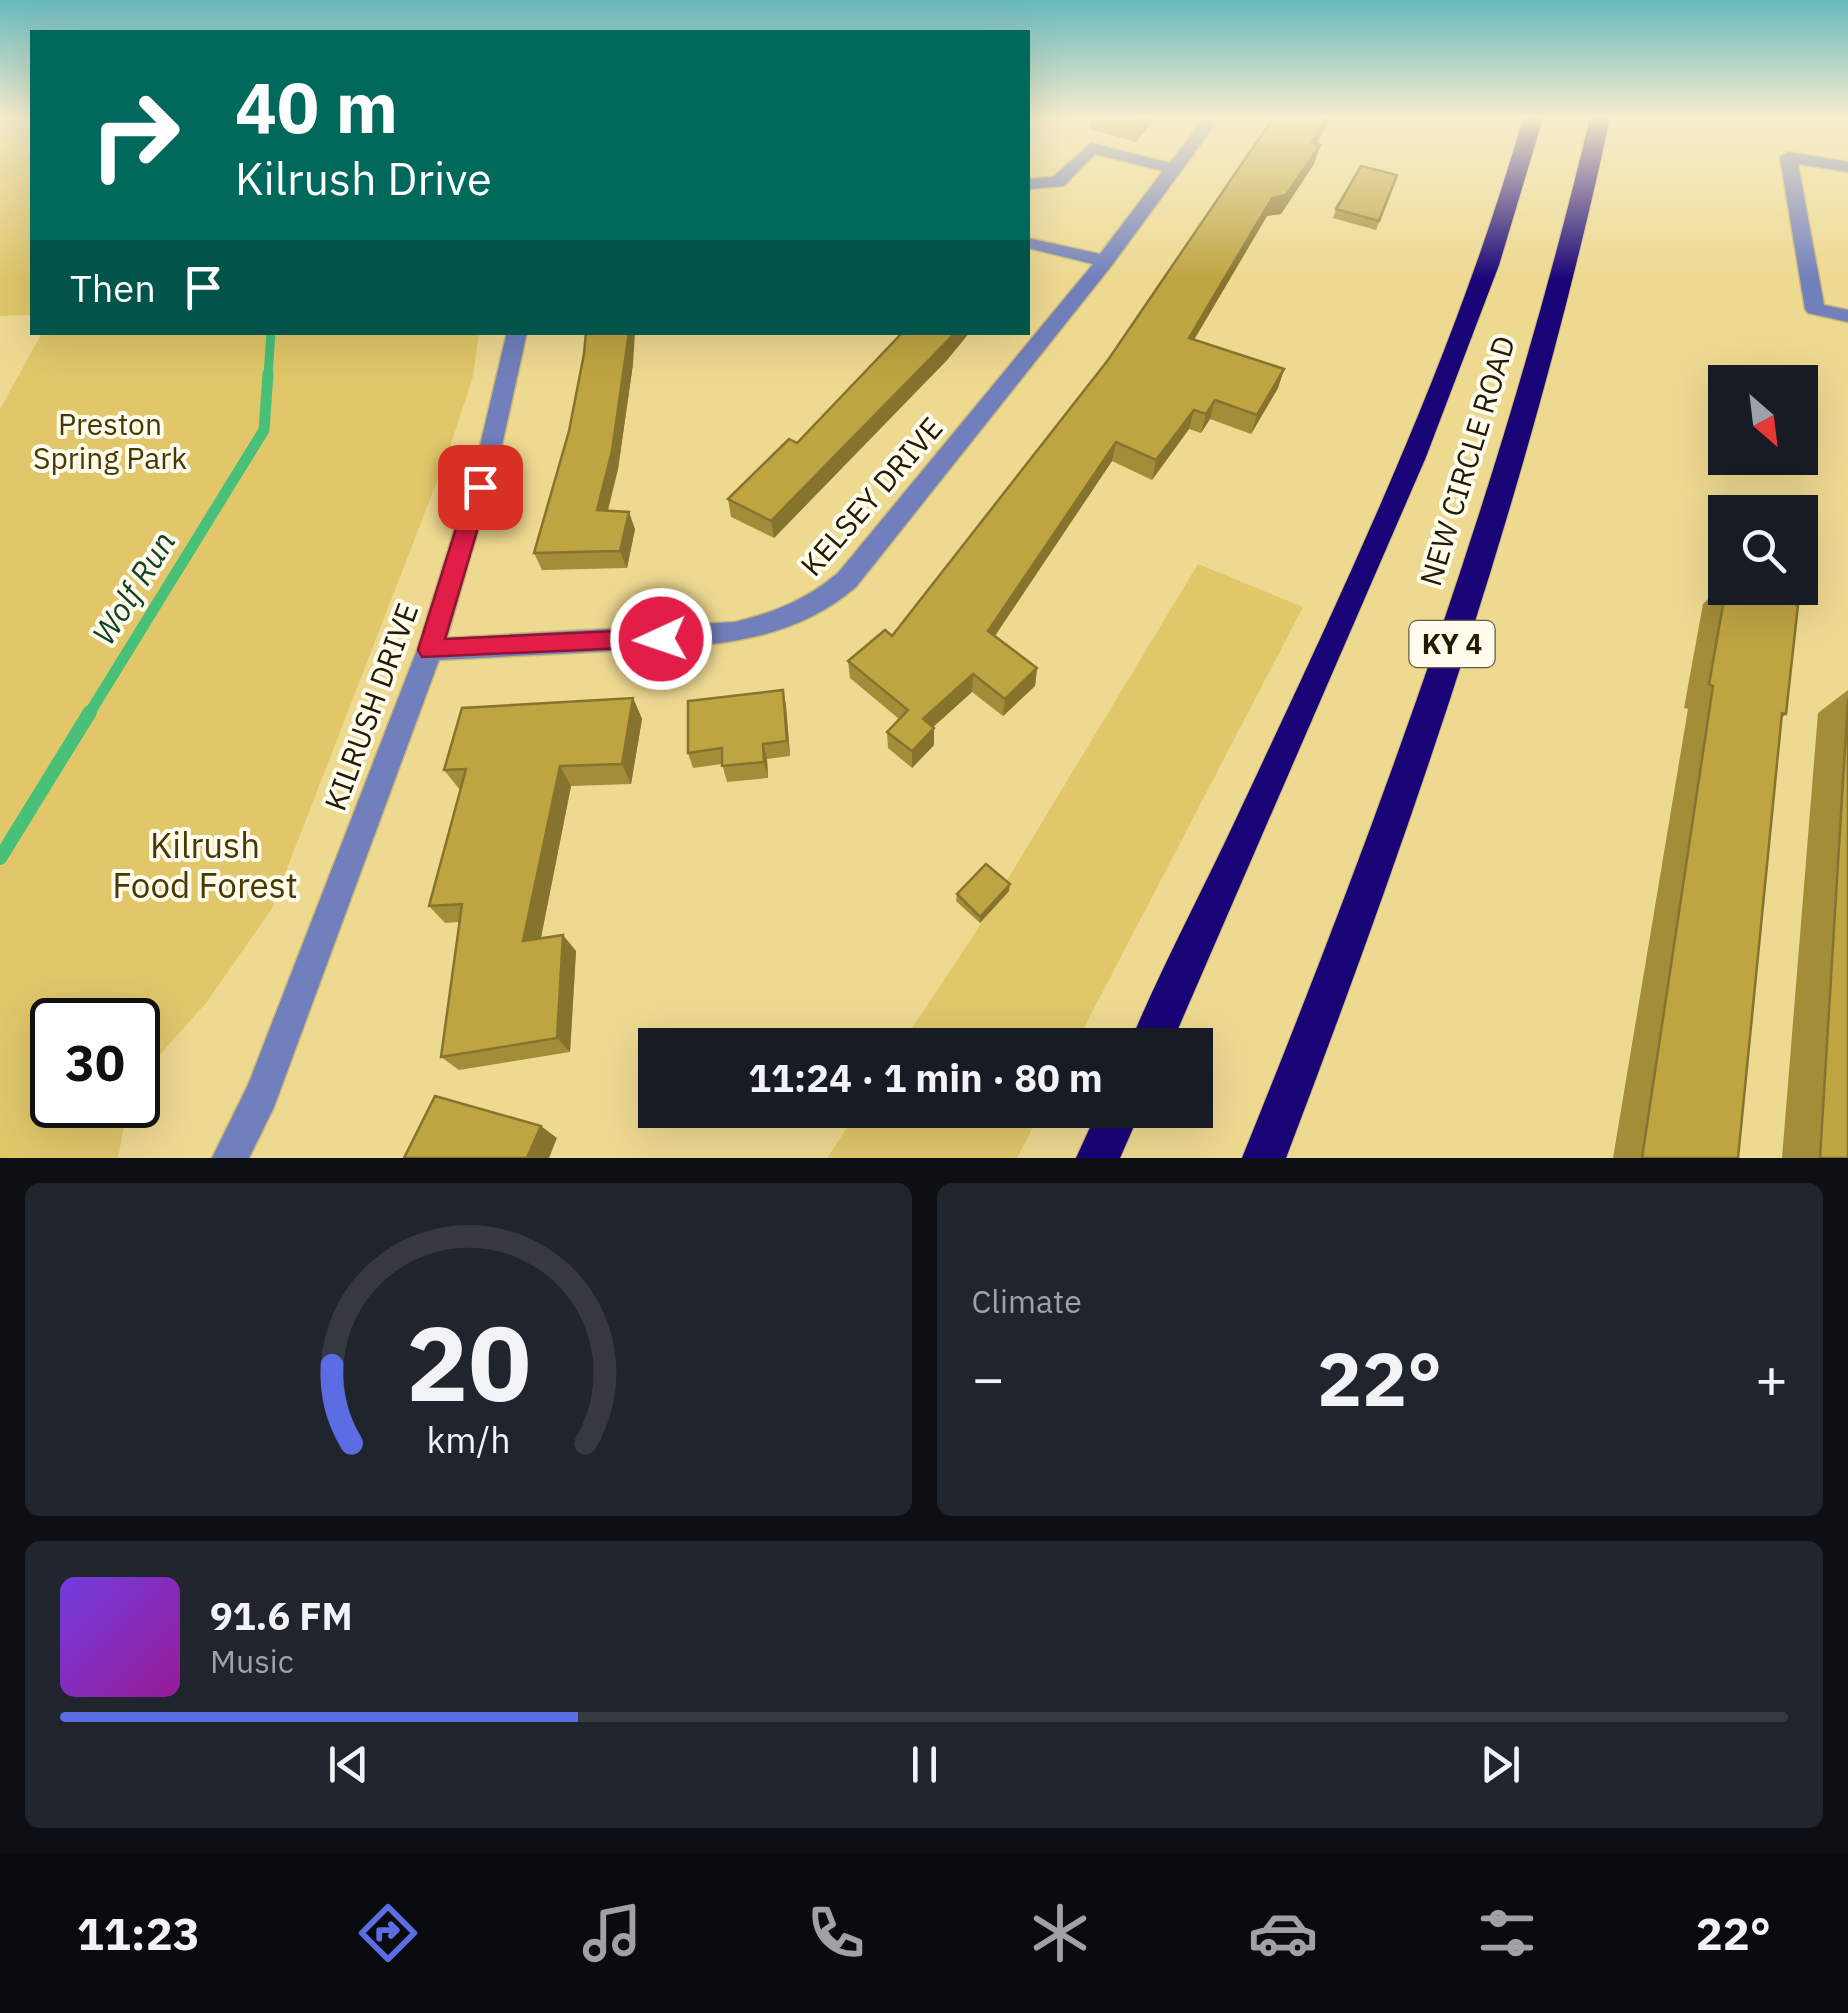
<!DOCTYPE html>
<html lang="en">
<head>
<meta charset="utf-8">
<style>
  :root { --surface:#171b24; --page:#20242c; --text:#f1f3f6; --muted:#9ea1a6; --line:#363941; --accent:#5c6ce3 }
  body { margin:0; font-family:"IBM Plex Sans",sans-serif; background:var(--page); color:var(--text); height:100vh; display:flex; flex-direction:column; font-size:38px; white-space:nowrap }
  * { box-sizing:border-box; margin:0 }
  p { font-size:32px; color:var(--muted) }
  .icon { flex:none; width:55px; height:55px; fill:none; stroke:currentColor; stroke-width:2; stroke-linecap:round; stroke-linejoin:round }
  .map { position:relative; height:1158px; overflow:hidden }
  .side { display:flex; flex-direction:column; gap:25px; padding:25px; background:#0d0f14; flex:1 }
  .side>* { flex:none }
  .hud { position:absolute; left:30px; top:30px; width:1000px; height:305px; border-radius:0px; box-shadow:0 10px 40px #0002; background:#00695c; color:#fff; overflow:hidden }
  .needle { width:65px; rotate:152deg }
  .controls { position:absolute; left:1708px; top:365px; display:grid; gap:20px }
  .controls a { display:grid; place-items:center; width:110px; height:110px; border-radius:0px; background:var(--surface); box-shadow:0 10px 40px #0002; font-size:50px }
  .speed { position:absolute; left:30px; top:998px; display:flex; gap:20px; font-size:50px; font-weight:700; text-align:center }
  .speed>* { display:grid; place-content:center; width:130px; height:130px; border-radius:50%; background:var(--surface); box-shadow:0 10px 40px #0002; line-height:1 }
  .speed .limit { border:5px solid #111; border-radius:15px; background:#fff; color:#111 }
  .pin { position:absolute; display:grid; place-items:center; width:85px; height:85px; color:#fff; margin:-42px; border-radius:20px; box-shadow:0 5px 15px #0006 }
  .me { position:absolute; width:110px; margin:-55px; rotate:267deg; stroke-linejoin:round; filter:drop-shadow(0 0 8px #0008) }
  .turn { display:flex; align-items:center; gap:35px; height:210px; padding:0 40px; font-size:45px }
  .turn .icon { width:130px; height:130px; stroke-width:2.5 }
  .turn b { display:block; font-size:70px; line-height:85px }
  .then { display:flex; align-items:center; height:95px; padding:0 40px; background:#0003; gap:20px; font-size:38px }
  .big { font-size:75px; font-weight:700; line-height:1.1 }
  .side .widget { flex:1; display:flex; flex-direction:column; justify-content:center; gap:15px; min-width:0; padding:0 35px; border-radius:15px; background:var(--page) }
  .side .dial { align-items:center; gap:0 }
  .dial svg { height:260px; overflow:visible; fill:none; stroke:var(--line); stroke-width:7; stroke-linecap:round; text-anchor:middle }
  .dial text { fill:var(--text); stroke:none }
  .song { display:flex; align-items:center; gap:30px }
  .cover { width:120px; height:120px; border-radius:15px; background:linear-gradient(135deg,hsl(260 70% 55%),hsl(300 70% 35%)) }
  .played { height:10px; border-radius:5px; background:linear-gradient(90deg,var(--accent) 30%,var(--line) 30%) }
  .keys { display:flex; justify-content:space-around; direction:ltr }
  .heat { display:flex; justify-content:space-between; align-items:center; font-size:55px; direction:ltr }
  .side .tiles { flex:1; display:grid; gap:25px; grid-template-columns:1fr 1fr }
  .widget:last-child { grid-column:span 2 }
  .trip { position:absolute; left:638px; top:1028px; width:575px; height:100px; border-radius:0px; background:var(--surface); box-shadow:0 10px 40px #0002; font-weight:700; line-height:100px; text-align:center }
  .tab-bar { display:flex; height:160px; justify-content:space-around; align-items:center; background:#090b0e; color:var(--muted) }
  .tab-bar .icon { width:70px; height:70px }
  .tab-bar .selected { color:var(--accent) }
  .tab-bar b { font-size:45px; color:var(--text) }
  .map>svg:first-child { display:block }
  .green { fill:#e1c76a }
  .lines { fill:none; stroke-linecap:round; stroke-linejoin:round }
  .stream-far2 { stroke:#48c078; stroke-width:9 }
  .stream-far1 { stroke:#48c078; stroke-width:11 }
  .stream { stroke:#48c078; stroke-width:14 }
  .minor-casing { stroke:#c9b777; stroke-width:3 }
  .highway-casing { stroke:#c9b777; stroke-width:2 }
  .minor { fill:#717fbc; fill-rule:evenodd }
  .highway { fill:#190477; fill-rule:evenodd }
  .wall { fill:#a48d39 }
  .shaded-wall { fill:#86732e }
  .building { fill:#bfa442; stroke:#86732e; stroke-width:2.5 }
  .route { fill:#e11d48; stroke:#92132f; stroke-width:2.5 }
  .labels { text-anchor:middle; stroke-width:8; stroke-linejoin:round; paint-order:stroke }
  .shield { fill:#fffbed; stroke:#655e47; stroke-width:2.5 }
  .shield-label { font-size:28px; font-weight:bold; fill:#231b00 }
  .park-label { font-size:30px; fill:#473a00; stroke:#fffbed }
  .street-label { font-size:30px; fill:#231b00; stroke:#fffbed }
  .water-label { font-size:32px; font-style:italic; fill:#134327; stroke:#fffbed }
  .near-park-label { font-size:35px; fill:#473a00; stroke:#fffbed }
</style>
</head>
<body>
<div class="map">
<svg width="1848" height="1158" viewBox="0 0 1848 1158">
  <rect width="100%" height="100%" fill="#eed991"/>
  <!-- green -->
  <path class="green" d="M0 118H32V315L0 316Z
    M42 333H479L473 376 448 453 271 910 206 1003 138 1079V1020H52V1105H128L118 1158H0V409Z
    M1198 564 1303 607 1075 1045H901L977 930Z
    M859 1110H1042L1017 1158H827Z"/>
  <g class="lines">
    <!-- stream-far2 -->
    <path class="stream-far2" d="M268 376 271 332"/>
    <!-- stream-far1 -->
    <path class="stream-far1" d="M89 714 264 430 268 374"/>
    <!-- stream -->
    <path class="stream" d="M0 858 90 712"/>
    <!-- minor casing -->
    <g class="minor-casing">
      <path id="minor" d="M1204 118H1220L1112 265 856 587C785 648 697 646 609 651 552 654 496 657 439 660L274 1107 249 1158H212L248 1085 417 650 478 454 507 332H527L500 454 447 638 735 622C775 612 806 600 838 573L1093 264 1028 248V238L1100 254 1163 171 1095 154 1064 186 1028 189V179L1053 177 1091 143 1170 163Z
        M1788 152 1848 162V172L1798 164 1824 305 1848 310V322L1808 313 1805 309 1780 157Z"/>
    </g>
    <!-- highway casing -->
    <g class="highway-casing">
      <path id="highway" d="M1523 118H1543L1499 265 1426 457 1171 1045H1129C1161 968 1201 894 1236 819 1343 591 1454 360 1523 118Z
        M1590 118H1610C1533 475 1416 817 1286 1158H1242C1380 817 1505 476 1590 118Z
        M1098 1110H1141L1120 1158H1076Z"/>
    </g>
    <!-- minor -->
    <use href="#minor" class="minor"/>
    <!-- highway -->
    <use href="#highway" class="highway"/>
  </g>
  <!-- wall -->
  <path class="wall" d="M1091 118H1155L1136 142 1090 129Z
    M1273 118H1331L1316 144 1320 145 1314 164 1281 214 1267 216 1194 339 1284 369 1278 388 1251 434 1210 419 1201 433 1189 429 1152 480 1112 461 995 636 1037 668 1035 686 1003 716 972 692 933 727 934 745 912 768 888 748 887 732 899 719 850 678 848 661 892 636 1108 360Z
    M1397 175 1376 230 1333 218 1336 209Z
    M903 332H970L947 360 774 538 731 517 728 499 797 443Z
    M633 364 618 469 608 511 635 529 627 568 542 570 534 553Z
    M1725 582V588L1786 714 1782 718 1738 1158H1613L1688 709 1684 708 1703 604Z
    M783 690 786 706 790 756 767 759 768 778 727 782 722 764 693 768 688 753Z
    M1848 690V1158H1782L1818 713Z
    M633 698 642 719 631 784 571 786 541 938 576 951 570 1052 459 1070 441 1057 459 922 445 923 429 906 460 790 444 770Z
    M1009 891 980 923 956 901 957 894Z"/>
  <!-- shaded-wall -->
  <path class="shaded-wall" d="M1140 118H1155L1136 142Z
    M1326 118H1331L1306 162 1312 143Z
    M1320 145 1314 164 1281 214 1267 216 1184 357 1189 338 1272 198Z
    M629 332H635L633 364 618 469 603 528 597 510Z
    M956 332H970L947 360 774 538 771 521Z
    M1284 369 1278 388 1251 434 1257 415Z
    M1215 400 1210 419 1201 433 1206 414Z
    M1194 410 1189 429 1152 480 1156 460Z
    M1116 442 1112 461 986 649 988 631Z
    M629 512 635 529 627 568 620 551Z
    M1037 668 1035 686 1003 716 1005 699Z
    M973 674 972 692 923 736V719Z
    M783 690 786 706 790 756 787 741Z
    M633 698 642 719 631 784 622 764Z
    M934 728V745L912 768V751Z
    M763 744 767 759 768 778 764 762Z
    M560 766 571 786 537 957 523 941Z
    M1010 884 1009 891 980 923V917Z
    M563 935 576 951 570 1052 557 1038Z
    M541 1126 557 1138 549 1158H527Z"/>
  <!-- building -->
  <path class="building" d="M1273 118H1326L1312 143 1320 145 1286 195 1272 198 1189 338 1284 369 1257 415 1215 400 1206 414 1194 410 1156 460 1116 442 988 631 1037 668 1005 699 973 674 923 719 934 728 912 751 887 732 908 710 848 661 885 630 892 636 1108 360Z
    M1361 166 1397 175 1379 221 1336 209Z
    M586 332H629L612 451 597 510 629 512 620 551 534 553 569 431 584 354Z
    M903 332H956L771 521 728 499 789 439 797 443Z
    M1726 588H1749L1798 605 1786 714 1782 713 1738 1158H1642L1713 686 1709 684Z
    M783 690 787 741 763 744 764 762 722 766V748L688 753V701Z
    M633 698 622 764 560 766 523 941 563 935 557 1038 441 1057 462 904 429 906 466 769 444 770 462 708Z
    M1848 699V1158H1820Z
    M986 864 1010 884 980 917 957 894Z
    M435 1096 541 1126 527 1158H404Z"/>
  <!-- sky -->
  <linearGradient id="sky" x2="0" y2="1"><stop stop-color="#68b9bb"/><stop offset="0.42" stop-color="#f7eece"/><stop offset="1" stop-color="#f7eece" stop-opacity="0"/></linearGradient>
  <rect width="1848" height="280" fill="url(#sky)"/>
  <!-- route -->
  <path class="route" d="M480 479 490 487 445 639 661 629 673 639 669 646 422 657 418 650 469 487Z"/>
  <g class="labels">
    <!-- shield labels -->
    <rect class="shield" x="1409.5" y="621" width="85" height="46" rx="8"/>
    <g class="shield-label">
      <text x="1452" y="654">KY 4</text>
    </g>
    <!-- park labels -->
    <g class="park-label">
      <text x="110" y="435">Preston<tspan x="110" dy="34">Spring Park</tspan></text>
    </g>
    <!-- street labels -->
    <g class="street-label">
      <text transform="translate(1468 461) rotate(-73)" y="10">NEW CIRCLE ROAD</text>
      <text transform="translate(872 497) rotate(-49)" y="10">KELSEY DRIVE</text>
      <text transform="translate(372 707) rotate(-70)" y="10">KILRUSH DRIVE</text>
    </g>
    <!-- water labels -->
    <g class="water-label">
      <text transform="translate(134 588) rotate(-58)" y="11">Wolf Run</text>
    </g>
    <!-- near-park labels -->
    <g class="near-park-label">
      <text x="205" y="858">Kilrush<tspan x="205" dy="40">Food Forest</tspan></text>
    </g>
  </g>
</svg>
<div class="controls">
<a><svg class="needle" viewBox="-14 -14 28 28"><path d="M0-13l5 13h-10z" fill="#e53935"/><path d="M0 13l5-13h-10z" fill="#9ea1a6"/></svg></a>
<a><svg class="icon" aria-label="search" viewBox="0 0 24 24"><circle cx="10" cy="10" r="6"/><path d="M15 15l6 6"/></svg></a>
</div>
<div class="speed"><div class="limit">30</div></div>
<div class="pin" style="left:480px;top:487px;background:#d93025"><svg class="icon" aria-label="arrive" viewBox="0 0 24 24"><path d="M6 21V4h12l-3 4 3 4H6"/></svg></div>
<svg class="me" style="left:661px;top:639px" viewBox="-20 -20 40 40"><circle r="17" fill="#e11d48" stroke="#fff" stroke-width="3"/><path d="M0-11L8 9 0 5-8 9z" fill="#fff"/></svg>
<div class="trip">11:24 · 1 min · 80 m</div>
<div class="hud">
<div class="turn"><svg class="icon" aria-label="right" viewBox="0 0 24 24"><path d="M7 20v-9h11M14 6l5 5-5 5"/></svg><div><b>40 m</b>Kilrush Drive</div></div>
<div class="then">Then<svg class="icon" aria-label="arrive" viewBox="0 0 24 24"><path d="M6 21V4h12l-3 4 3 4H6"/></svg></div>
</div>
</div>
<section class="side">
<div class="tiles">
<div class="widget dial"><svg viewBox="0 0 100 80">
<path d="M14 69A42 42 0 1 1 86 69"/>
<path d="M14 69A42 42 0 0 1 8 45" stroke="#5c6ce3"/>
<text x="50" y="56" font-size="32" font-weight="700">20</text>
<text x="50" y="72" font-size="11">km/h</text>
</svg></div>
<div class="widget"><p>Climate</p>
<div class="heat"><a>−</a><b class="big">22°</b><a>+</a></div>
</div>
<div class="widget">
<div class="song"><i class="cover"></i><div><b>91.6 FM</b><p>Music</p></div></div>
<div class="played"></div>
<div class="keys"><svg class="icon" aria-label="previous" viewBox="0 0 24 24"><path d="M18 5L8 12l10 7zM5 5v14"/></svg><svg class="icon" aria-label="pause" viewBox="0 0 24 24"><path d="M8 5v14M16 5v14"/></svg><svg class="icon" aria-label="next" viewBox="0 0 24 24"><path d="M6 5l10 7-10 7zM19 5v14"/></svg></div>
</div>
</div>
</section>
<nav class="tab-bar">
<b>11:23</b>
<svg class="icon selected" aria-label="directions" viewBox="0 0 24 24"><path d="M12 3l9 9-9 9-9-9zM9 14v-3h6M13 9l2 2-2 2"/></svg>
<svg class="icon" aria-label="music" viewBox="0 0 24 24"><path d="M9 18V5l10-2v13"/><circle cx="6" cy="18" r="3"/><circle cx="16" cy="16" r="3"/></svg>
<svg class="icon" aria-label="phone" viewBox="0 0 24 24"><path d="M5 4h4l2 5-3 2q2 4 5 5l2-3 5 2v4C11 20 4 13 5 4z"/></svg>
<svg class="icon" aria-label="climate" viewBox="0 0 24 24"><path d="M12 3v18M4 7l16 10M4 17L20 7"/></svg>
<svg class="icon" aria-label="car" viewBox="0 0 24 24"><path d="M5 17H2v-5l4-1 3-4h7l3 4 3 1v5h-3M9 17h6M6 11h13"/><circle cx="7" cy="17" r="2"/><circle cx="17" cy="17" r="2"/></svg>
<svg class="icon" aria-label="filters" viewBox="0 0 24 24"><path d="M4 7h16M4 17h16"/><circle cx="9" cy="7" r="2"/><circle cx="15" cy="17" r="2"/></svg>
<b>22°</b>
</nav>
</body>
</html>
